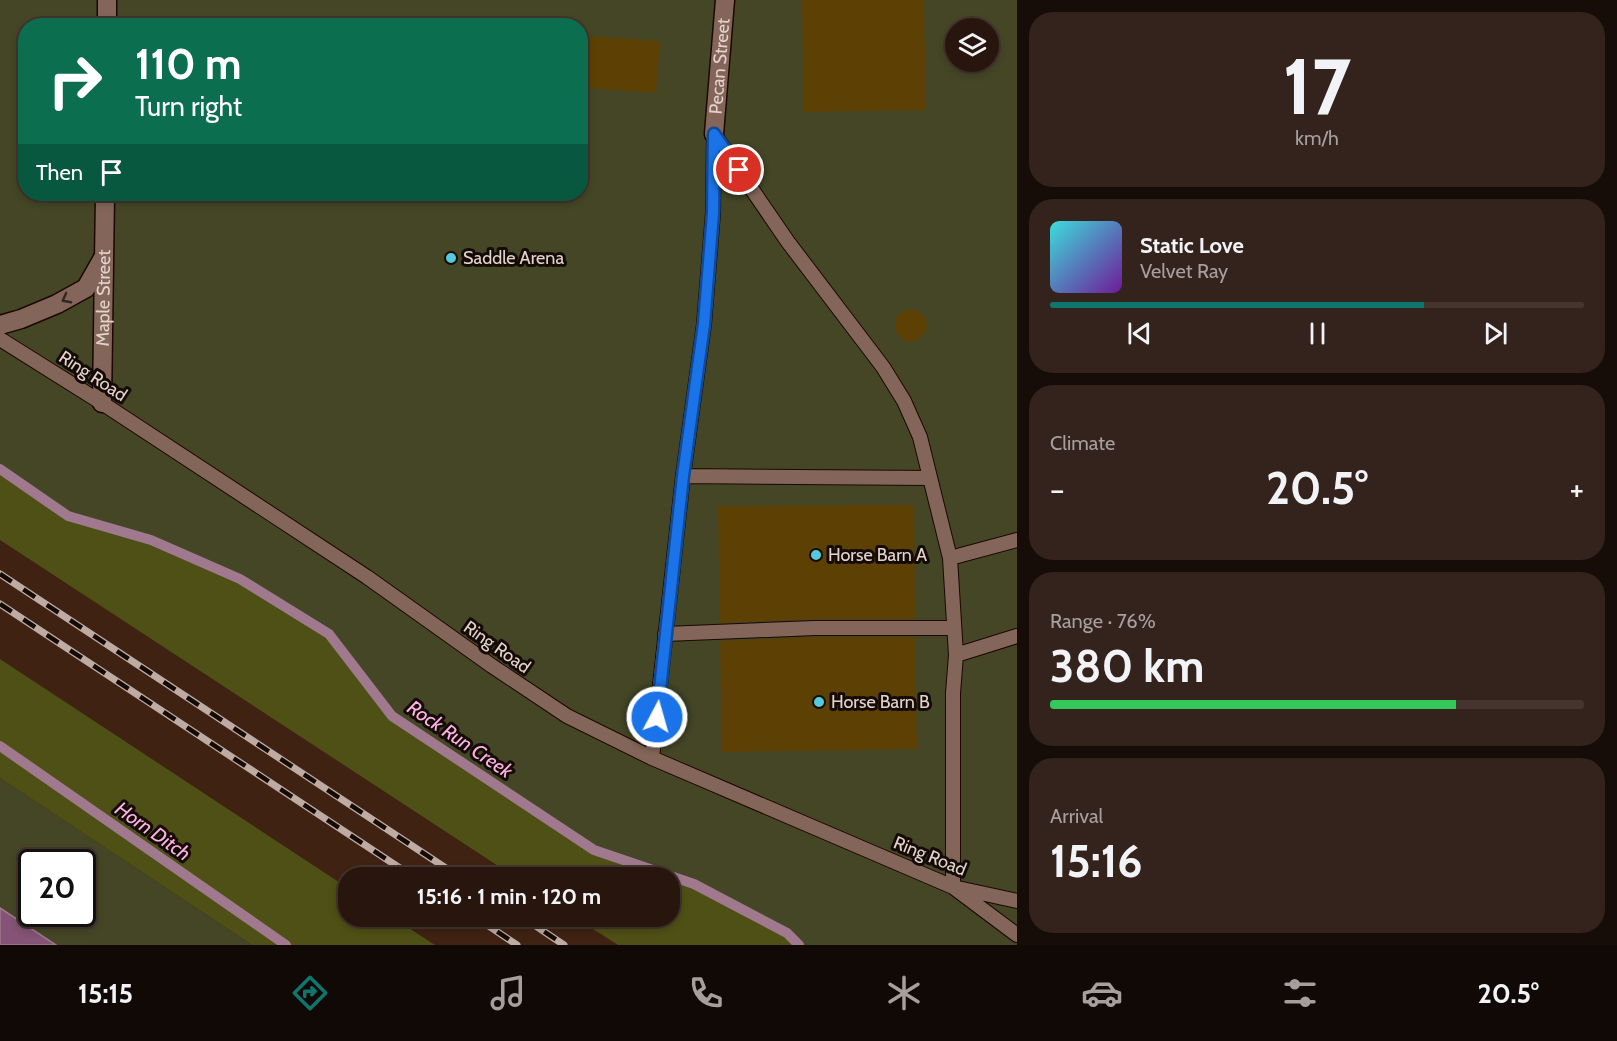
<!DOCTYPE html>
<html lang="en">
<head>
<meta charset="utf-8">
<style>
  :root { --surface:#28160e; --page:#34231c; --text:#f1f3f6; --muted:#a59f9e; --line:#44352e; --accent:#0f766e }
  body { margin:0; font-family:Cabin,sans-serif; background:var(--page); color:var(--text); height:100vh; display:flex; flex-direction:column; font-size:22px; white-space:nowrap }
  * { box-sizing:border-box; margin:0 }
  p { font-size:20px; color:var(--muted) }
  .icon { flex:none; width:33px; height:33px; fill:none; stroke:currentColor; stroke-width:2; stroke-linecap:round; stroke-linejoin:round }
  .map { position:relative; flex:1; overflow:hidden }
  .panel { display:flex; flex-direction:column; gap:12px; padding:12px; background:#160c08; width:600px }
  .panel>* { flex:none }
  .banner { position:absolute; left:18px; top:18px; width:570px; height:183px; border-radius:24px; box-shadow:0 3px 9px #0003,0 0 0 2px var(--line); background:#0b6e4f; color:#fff; overflow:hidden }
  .controls { position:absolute; left:945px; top:18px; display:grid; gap:12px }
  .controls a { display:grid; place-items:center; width:54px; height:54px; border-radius:50%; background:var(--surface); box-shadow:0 3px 9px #0003,0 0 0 2px var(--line); font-size:30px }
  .speed { position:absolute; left:18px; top:849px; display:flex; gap:12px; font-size:30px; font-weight:700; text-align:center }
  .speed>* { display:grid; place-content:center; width:78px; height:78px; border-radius:50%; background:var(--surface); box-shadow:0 3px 9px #0003,0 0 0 2px var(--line); line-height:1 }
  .speed .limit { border:3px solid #111; border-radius:9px; background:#fff; color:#111 }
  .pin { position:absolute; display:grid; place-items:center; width:51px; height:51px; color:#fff; margin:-26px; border:3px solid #fff; border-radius:50%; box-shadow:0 2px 6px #0007 }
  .me { position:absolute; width:66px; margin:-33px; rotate:6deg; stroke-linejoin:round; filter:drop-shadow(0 0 4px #0008) }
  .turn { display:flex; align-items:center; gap:21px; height:126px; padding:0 18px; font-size:27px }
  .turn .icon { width:78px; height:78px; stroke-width:2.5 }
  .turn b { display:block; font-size:42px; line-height:51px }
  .then { display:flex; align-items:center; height:57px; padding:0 18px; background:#0003; gap:12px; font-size:22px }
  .big { font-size:45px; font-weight:700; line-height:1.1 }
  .panel .card { flex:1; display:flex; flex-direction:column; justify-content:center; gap:9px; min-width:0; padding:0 21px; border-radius:24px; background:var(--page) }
  .panel .dial { align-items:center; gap:0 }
  .dial b { font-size:78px; line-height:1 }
  .song { display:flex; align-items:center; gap:18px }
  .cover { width:72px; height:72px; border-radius:9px; background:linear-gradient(135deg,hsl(180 70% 55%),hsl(280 70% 35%)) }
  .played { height:6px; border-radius:3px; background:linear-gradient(90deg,var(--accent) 70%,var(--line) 70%) }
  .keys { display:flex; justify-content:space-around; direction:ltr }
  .heat { display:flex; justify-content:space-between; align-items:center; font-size:33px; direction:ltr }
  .charge { height:9px; border-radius:4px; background:linear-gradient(90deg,#34c759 76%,var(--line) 0) }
  .trip { position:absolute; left:338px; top:867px; width:342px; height:60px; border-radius:24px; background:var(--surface); box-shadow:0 3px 9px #0003,0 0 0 2px var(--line); font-weight:700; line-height:60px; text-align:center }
  .dock { display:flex; height:96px; justify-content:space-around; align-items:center; background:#100906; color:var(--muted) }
  .dock .icon { width:42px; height:42px }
  .dock .selected { color:var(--accent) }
  .dock b { font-size:27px; color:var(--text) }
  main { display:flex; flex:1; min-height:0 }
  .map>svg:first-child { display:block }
  .built { fill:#402213 }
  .green { fill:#444626; fill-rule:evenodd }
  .forest { fill:#4e5015 }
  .water { fill:#845375; stroke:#a1798f; stroke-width:1.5 }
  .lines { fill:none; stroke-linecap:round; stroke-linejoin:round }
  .stream { stroke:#a1798f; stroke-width:10 }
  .building { fill:#5d4004 }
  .lane-casing { stroke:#1c0701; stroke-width:16 }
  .street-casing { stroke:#1c0701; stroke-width:21 }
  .lane { stroke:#836659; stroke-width:14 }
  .street { stroke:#836659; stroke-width:18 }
  .rail-casing { stroke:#beaba3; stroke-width:7 }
  .rail { stroke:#150b06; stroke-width:4.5; stroke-dasharray:14; stroke-linecap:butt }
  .oneway { stroke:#36261f }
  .route-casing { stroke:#114b97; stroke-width:15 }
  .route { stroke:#1a73e8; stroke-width:10 }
  .poi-dot { fill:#55cadf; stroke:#150b06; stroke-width:2 }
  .labels { text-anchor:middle; stroke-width:6; stroke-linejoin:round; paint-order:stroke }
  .street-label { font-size:18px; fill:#e4d3cc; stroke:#150b06 }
  .poi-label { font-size:18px; fill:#e4d3cc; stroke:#150b06; text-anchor:start }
  .water-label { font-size:20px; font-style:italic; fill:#feb2e5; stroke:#150b06 }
</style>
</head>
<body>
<main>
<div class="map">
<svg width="1017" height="945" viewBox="0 0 1017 945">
  <rect width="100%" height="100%" fill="#351e12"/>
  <!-- built -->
  <path class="built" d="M0 540 515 877 348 878V888L0 659Z
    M392 917H574L618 945H435Z"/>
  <!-- green -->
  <path class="green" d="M0 0H1017V945H799L787 933 694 884 594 850 392 716 329 634 240 579 151 540 68 516 0 469ZM26 26H580V194H26ZM956 28H988V62H956Z
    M0 778 252 945H0ZM32 862H82V914H32Z"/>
  <!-- forest -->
  <path class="forest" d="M0 469 68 516 151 540 240 579 329 634 392 716 594 850 694 884 787 933 799 945H618L574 917 669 916V878L515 877 0 540Z
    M0 659 348 888V916L392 917 435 945H252L0 778Z"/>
  <!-- water -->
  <path class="water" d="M0 908 56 945H0Z"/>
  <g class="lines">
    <!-- stream -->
    <path class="stream" d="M0 469 68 516 151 540 240 579 329 634 392 716 594 850 694 884 787 933 799 945
      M0 746 286 945"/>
  </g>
  <!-- building -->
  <path class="building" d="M802 0H924L926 110 804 112Z
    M589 36 660 41 656 93 585 88Z
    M917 310 926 318 927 330 917 341H904L896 331 895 318 904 311Z
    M914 505 915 619H815L720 623 718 506Z
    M815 637H915L917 749 722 752 720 641Z"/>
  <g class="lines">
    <!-- lane casing -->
    <g class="lane-casing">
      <path id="lane" d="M714 134 788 242 883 367 904 401 920 437 950 558 956 655 953 693V887L1017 935
        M0 339 102 403 367 577 492 666 567 716 652 758 953 887 1017 901
        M683 476 930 478
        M950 558 1017 540
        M665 634 815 628H954
        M956 655 1017 636
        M652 758 683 476 704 324 713 213 714 134"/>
    </g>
    <!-- street casing -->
    <g class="street-casing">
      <g id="street">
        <path d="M107 26V0"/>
        <path id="s1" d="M714 134 725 0"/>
        <path d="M0 325 21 319 57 304 86 288 103 258"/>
        <path id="s2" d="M102 403 105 194"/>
      </g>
    </g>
    <!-- lane -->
    <use href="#lane" class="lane"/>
    <!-- street -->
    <use href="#street" class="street"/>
    <!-- rail casing -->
    <g class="rail-casing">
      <path id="rail" d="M0 574 461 878
        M0 604 415 878
        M474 916 517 945
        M521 916 564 945"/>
    </g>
    <!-- rail -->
    <use href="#rail" class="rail"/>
  </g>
  <!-- one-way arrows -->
  <defs><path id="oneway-chevron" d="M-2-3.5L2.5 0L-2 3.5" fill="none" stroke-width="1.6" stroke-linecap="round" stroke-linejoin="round" transform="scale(1.5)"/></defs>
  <use class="oneway" href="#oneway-chevron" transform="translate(66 299) rotate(152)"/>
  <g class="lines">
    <!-- route casing -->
    <g class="route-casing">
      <path id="route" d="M657 717 683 476 704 324 713 213 714 134 739 170"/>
    </g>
    <!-- route -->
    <use href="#route" class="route"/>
  </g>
  <!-- markers -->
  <g class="poi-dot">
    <circle cx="451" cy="258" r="6"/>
    <circle cx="816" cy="555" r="6"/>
    <circle cx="819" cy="702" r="6"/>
  </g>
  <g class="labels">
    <!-- street labels -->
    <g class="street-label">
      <text dy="6" stroke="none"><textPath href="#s1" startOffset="68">Pecan Street</textPath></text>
      <text dy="6" stroke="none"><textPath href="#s2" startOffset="105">Maple Street</textPath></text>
      <text transform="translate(93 376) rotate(33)" y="6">Ring Road</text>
      <text transform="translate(497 647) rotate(35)" y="6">Ring Road</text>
      <text transform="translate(930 856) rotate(22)" y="6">Ring Road</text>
    </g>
    <!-- poi labels -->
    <g class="poi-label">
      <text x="463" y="264">Saddle Arena</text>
      <text x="828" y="561">Horse Barn A</text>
      <text x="831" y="708">Horse Barn B</text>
    </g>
    <!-- water labels -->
    <g class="water-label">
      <text transform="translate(460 739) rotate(34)" y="7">Rock Run Creek</text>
      <text transform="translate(153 831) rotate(35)" y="7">Horn Ditch</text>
    </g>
  </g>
</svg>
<div class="controls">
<a><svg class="icon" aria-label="layers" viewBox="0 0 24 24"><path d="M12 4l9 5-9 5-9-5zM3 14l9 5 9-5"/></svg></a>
</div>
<div class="speed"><div class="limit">20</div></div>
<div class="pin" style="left:739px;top:170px;background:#d93025"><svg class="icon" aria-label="arrive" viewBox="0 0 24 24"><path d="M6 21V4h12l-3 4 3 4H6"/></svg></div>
<svg class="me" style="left:657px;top:717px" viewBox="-20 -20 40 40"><circle r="17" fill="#1a73e8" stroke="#fff" stroke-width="3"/><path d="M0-11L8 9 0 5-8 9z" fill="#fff"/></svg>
<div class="trip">15:16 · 1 min · 120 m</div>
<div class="banner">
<div class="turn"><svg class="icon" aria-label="right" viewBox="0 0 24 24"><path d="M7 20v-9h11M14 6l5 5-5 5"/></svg><div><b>110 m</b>Turn right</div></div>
<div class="then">Then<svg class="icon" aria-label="arrive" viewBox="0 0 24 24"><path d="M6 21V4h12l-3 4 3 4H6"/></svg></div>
</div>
</div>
<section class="panel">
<div class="card dial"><b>17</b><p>km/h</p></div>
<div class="card">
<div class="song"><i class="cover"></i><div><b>Static Love</b><p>Velvet Ray</p></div></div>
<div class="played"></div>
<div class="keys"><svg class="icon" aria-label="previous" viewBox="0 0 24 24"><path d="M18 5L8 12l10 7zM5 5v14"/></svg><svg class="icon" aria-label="pause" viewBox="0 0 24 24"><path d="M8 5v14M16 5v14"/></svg><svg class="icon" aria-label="next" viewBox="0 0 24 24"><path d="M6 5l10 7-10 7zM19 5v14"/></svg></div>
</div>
<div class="card"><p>Climate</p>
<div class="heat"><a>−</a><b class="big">20.5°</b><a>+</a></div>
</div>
<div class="card"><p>Range · 76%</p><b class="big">380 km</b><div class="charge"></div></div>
<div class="card"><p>Arrival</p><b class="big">15:16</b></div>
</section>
</main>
<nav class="dock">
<b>15:15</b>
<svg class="icon selected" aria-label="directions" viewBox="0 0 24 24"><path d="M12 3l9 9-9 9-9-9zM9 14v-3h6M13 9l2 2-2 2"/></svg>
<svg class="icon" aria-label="music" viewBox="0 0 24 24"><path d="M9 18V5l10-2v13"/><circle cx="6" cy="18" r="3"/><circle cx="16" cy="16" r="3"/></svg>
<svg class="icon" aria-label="phone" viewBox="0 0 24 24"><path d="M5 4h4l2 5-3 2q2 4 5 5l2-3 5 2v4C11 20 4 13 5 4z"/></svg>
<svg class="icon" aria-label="climate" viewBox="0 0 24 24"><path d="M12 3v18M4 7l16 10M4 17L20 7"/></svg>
<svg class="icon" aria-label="car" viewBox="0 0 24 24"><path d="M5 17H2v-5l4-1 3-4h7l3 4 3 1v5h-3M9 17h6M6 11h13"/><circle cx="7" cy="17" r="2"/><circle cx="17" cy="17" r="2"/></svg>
<svg class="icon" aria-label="filters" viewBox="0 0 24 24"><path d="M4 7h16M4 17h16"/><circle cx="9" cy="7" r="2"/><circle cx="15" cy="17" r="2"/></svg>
<b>20.5°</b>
</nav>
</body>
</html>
